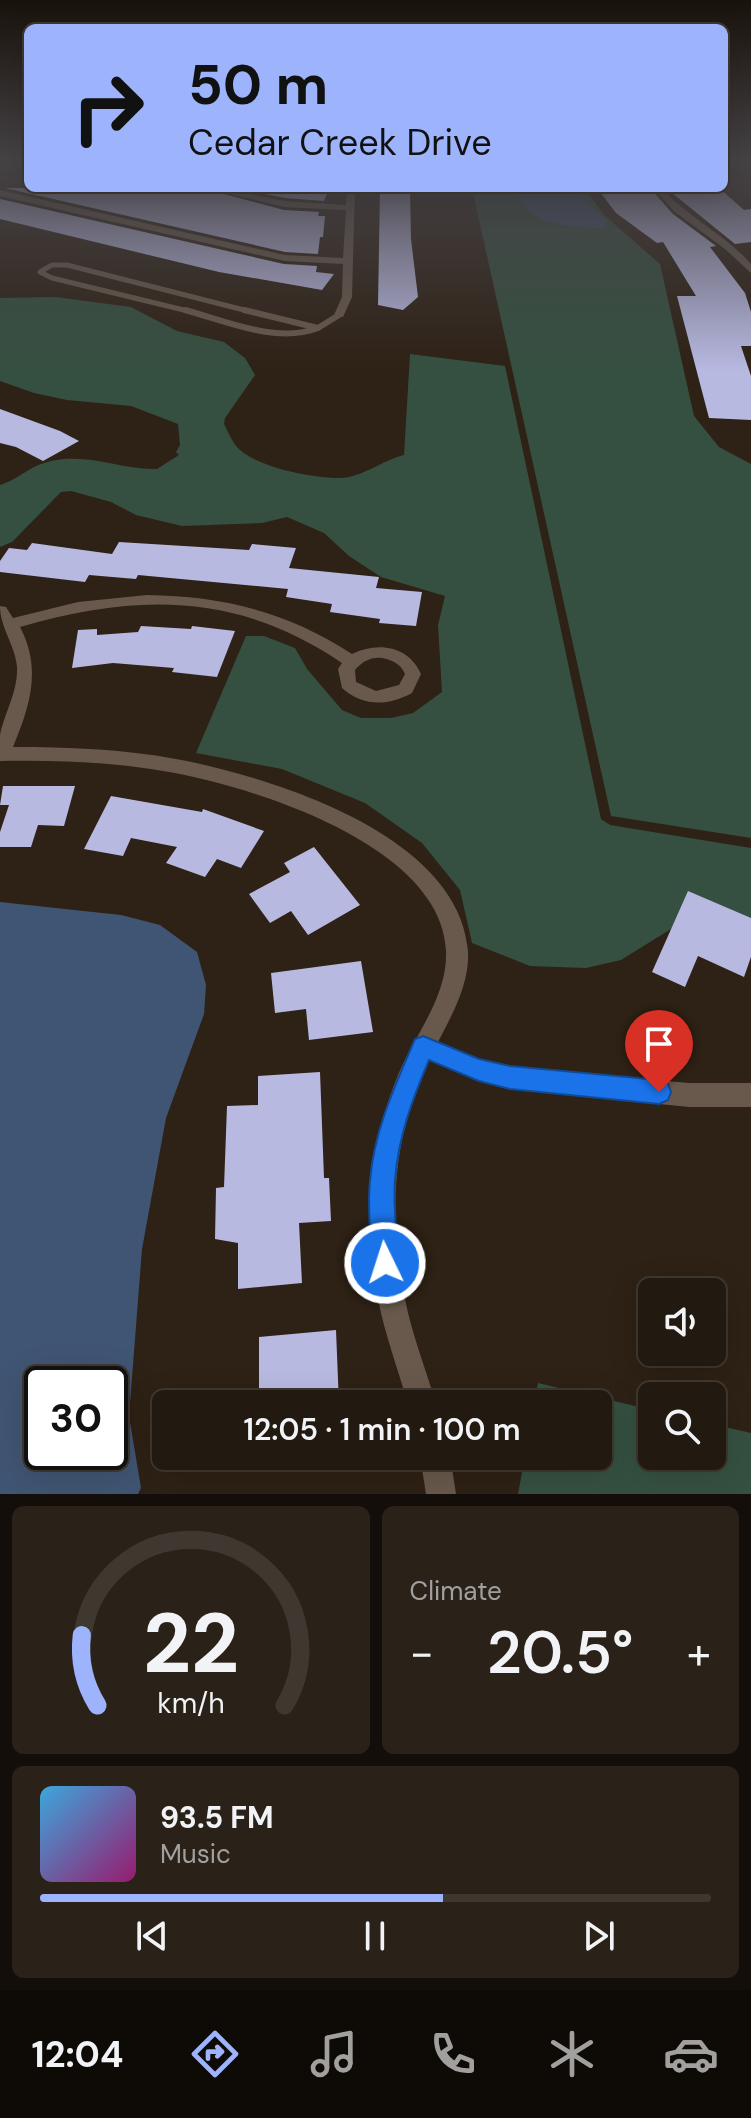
<!DOCTYPE html>
<html lang="en">
<head>
<meta charset="utf-8">
<style>
  :root { --surface:#221910; --page:#2a2219; --text:#f1f3f6; --muted:#a2a09f; --line:#3f3830; --accent:#9db4fd }
  body { margin:0; font-family:"DM Sans",sans-serif; background:var(--page); color:var(--text); height:100vh; display:flex; flex-direction:column; font-size:30px; white-space:nowrap }
  * { box-sizing:border-box; margin:0 }
  p { font-size:26px; color:var(--muted) }
  .icon { flex:none; width:44px; height:44px; fill:none; stroke:currentColor; stroke-width:2; stroke-linecap:round; stroke-linejoin:round }
  .map { position:relative; height:1494px; overflow:hidden }
  .side { display:flex; flex-direction:column; gap:12px; padding:12px; background:#130e09; flex:1 }
  .side>* { flex:none }
  .banner { position:absolute; left:24px; top:24px; width:704px; height:168px; border-radius:12px; box-shadow:0 8px 32px #0002,0 0 0 2px var(--line); background:#9db4fd; color:#111; overflow:hidden }
  .controls { position:absolute; left:638px; top:1278px; display:grid; gap:16px }
  .controls a { display:grid; place-items:center; width:88px; height:88px; border-radius:12px; background:var(--surface); box-shadow:0 8px 32px #0002,0 0 0 2px var(--line); font-size:40px }
  .speed { position:absolute; left:24px; top:1366px; display:flex; gap:16px; font-size:40px; font-weight:700; text-align:center }
  .speed>* { display:grid; place-content:center; width:104px; height:104px; border-radius:50%; background:var(--surface); box-shadow:0 8px 32px #0002,0 0 0 2px var(--line); line-height:1 }
  .speed .limit { border:4px solid #111; border-radius:12px; background:#fff; color:#111 }
  .pin { position:absolute; display:grid; place-items:center; width:68px; height:68px; color:#fff; margin:-82px -34px; border-radius:50% 50% 50% 0; rotate:-45deg; box-shadow:0 0 8px #0007 }
  .pin .icon { rotate:45deg }
  .me { position:absolute; width:88px; margin:-44px; rotate:356deg; stroke-linejoin:round; filter:drop-shadow(0 0 6px #0008) }
  .turn { display:flex; align-items:center; gap:28px; height:168px; padding:0 32px; font-size:36px }
  .turn .icon { width:104px; height:104px; stroke-width:2.5 }
  .turn b { display:block; font-size:56px; line-height:68px }
  .big { font-size:60px; font-weight:600; line-height:1.1 }
  .side .widget { flex:1; display:flex; flex-direction:column; justify-content:center; gap:12px; min-width:0; padding:0 28px; border-radius:12px; background:var(--page) }
  .side .dial { align-items:center; gap:0 }
  .dial svg { height:208px; overflow:visible; fill:none; stroke:var(--line); stroke-width:7; stroke-linecap:round; text-anchor:middle }
  .dial text { fill:var(--text); stroke:none }
  .song { display:flex; align-items:center; gap:24px }
  .cover { width:96px; height:96px; border-radius:12px; background:linear-gradient(135deg,hsl(200 70% 55%),hsl(320 70% 35%)) }
  .played { height:8px; border-radius:4px; background:linear-gradient(90deg,var(--accent) 60%,var(--line) 60%) }
  .keys { display:flex; justify-content:space-around; direction:ltr }
  .heat { display:flex; justify-content:space-between; align-items:center; font-size:44px; direction:ltr }
  .side .tiles { flex:1; display:grid; gap:12px; grid-template-columns:1fr 1fr }
  .widget:last-child { grid-column:span 2 }
  .trip { position:absolute; left:152px; top:1390px; width:460px; height:80px; border-radius:12px; background:var(--surface); box-shadow:0 8px 32px #0002,0 0 0 2px var(--line); font-weight:600; line-height:80px; text-align:center }
  .menu { display:flex; height:128px; justify-content:space-around; align-items:center; background:#0e0a06; color:var(--muted) }
  .menu .icon { width:56px; height:56px }
  .menu .active { color:var(--accent) }
  .menu b { font-size:36px; color:var(--text) }
  .map>svg:first-child { display:block }
  .green { fill:#355041 }
  .water { fill:#405573; fill-rule:evenodd }
  .building { fill:#b8b9e1 }
  .lines { fill:none; stroke-linecap:round; stroke-linejoin:round }
  .lane-far1 { stroke:#69594c; stroke-width:5 }
  .lane { stroke:#69594c; stroke-width:6 }
  .street { fill:#69594c; fill-rule:evenodd }
  .route { fill:#1a73e8; stroke:#114b97; stroke-width:2 }
</style>
</head>
<body>
<div class="map">
<svg width="751" height="1494" viewBox="0 0 751 1494">
  <rect width="100%" height="100%" fill="#2e2115"/>
  <!-- green -->
  <path class="green" d="M472 188H585L603 214 660 264 694 416 719 447 751 464V838L611 816Z
    M55 297 131 307 177 331 224 342 245 358 255 375 225 418 224 424C229 433 232 443 240 450 261 468 312 478 340 478 361 478 383 460 404 455L410 354 505 366 601 819 610 825 751 848V934L679 924 621 960 586 968 530 966 472 943 460 890 422 843 365 803 282 769 196 753 246 636H264L295 648 307 669 342 710 361 718H391L413 713 442 692 438 625 445 596 381 577 349 556 324 533 287 517 262 523 182 526 136 515 111 502 71 491 61 492 12 542 0 547V485C21 478 27 467 51 461 92 453 119 470 157 469L179 455 176 452 180 445 178 424 131 406 67 400 34 393 0 381V298Z
    M538 1383 652 1410V1456H712V1424L751 1433V1494H518L525 1456H598V1404H534Z"/>
  <!-- water -->
  <path class="water" d="M514 188H573L606 221 604 228C585 229 542 225 528 210 522 205 520 194 514 188Z
    M0 902 121 915 160 925 197 952 206 985 204 1014 166 1118 142 1249 129 1416 141 1488 138 1494H0ZM110 1384V1452H42V1384Z"/>
  <!-- building -->
  <path class="building" d="M5 188H201L284 210 319 212 318 216H325L323 237H320L318 254 285 252Z
    M236 188H288L328 191 324 201 285 198Z
    M597 188H650L673 214 716 246 710 247 745 293 751 312V346H741L751 376V420L709 418 677 296H696L663 242 657 243 616 213Z
    M666 188H719L744 210 751 209V242L735 244Z
    M380 189H410L411 239 418 297 403 310 378 305Z
    M0 199 284 264 317 266 316 272 334 274 322 290 219 272 0 219Z
    M0 409 60 431 79 441 43 461 16 447 0 443Z
    M119 542 249 550 252 544 296 548 289 568 379 577 376 588 422 592 416 626 379 623 380 619 330 612 332 604 286 597 288 589 138 575 136 579 89 575 85 582 0 572V561L9 548 27 550 32 543 112 554Z
    M141 626 191 629 192 626 235 631 217 677 172 672 174 668 113 663 72 668 78 630 97 629V635L138 632Z
    M3 786H75L64 826 38 825 31 847H0V832L9 805H0Z
    M111 796 202 812 203 809 264 831 241 868 217 859 205 877 166 863 177 847 131 838 123 856 84 849Z
    M314 847 360 905 308 935 291 911 270 923 249 894 290 872 284 863Z
    M688 891 751 918V957L744 977 698 956 685 987 652 972Z
    M361 961 373 1032 309 1040 306 1009 275 1013 271 973Z
    M320 1072 324 1178H329L331 1221 299 1223 302 1283 238 1289V1243L215 1239 216 1188 224 1187 227 1106 258 1105V1076Z
    M336 1330 339 1404H259V1337Z"/>
  <g class="lines">
    <!-- lane-far1 -->
    <path class="lane-far1" d="M192 312 52 278 40 272 52 265H67L252 312"/>
    <!-- lane -->
    <path class="lane" d="M185 310C226 321 276 344 318 328
      M244 310 318 328
      M318 328 339 315"/>
    <!-- street -->
    <path class="street" d="M204 188H221L285 201 346 205 347 188H355L352 297 343 317 334 315 342 297 343 264 285 261 0 196V190L285 255 343 258 346 210 285 207Z
      M653 188H662C688 218 725 234 751 264V273L725 249 675 212Z
      M147 595C223 596 288 612 352 654 378 641 409 646 421 674L412 693C388 706 363 707 342 688L338 669 342 663C238 592 137 593 20 627 42 669 30 706 13 747 67 747 123 749 176 759 271 777 459 834 468 951 470 983 452 1015 438 1042L479 1059 510 1067 689 1083H751V1107H689L510 1089 479 1081 429 1060C392 1133 388 1220 405 1299 412 1335 426 1369 436 1404H408C398 1369 385 1335 378 1299 363 1226 368 1150 396 1080 412 1038 448 998 446 951 442 847 259 789 175 773 117 762 58 760 0 761 0 753 0 743 0 735 5 711 18 692 17 667 15 644 0 628 0 606L6 607 13 618 78 602ZM382 658C392 660 401 664 405 674L399 685 376 691 356 682 355 670C362 662 370 657 382 658Z
      M420 1456H450L456 1494H426Z"/>
  </g>
  <!-- sky -->
  <linearGradient id="sky" x2="0" y2="1"><stop stop-color="#19120c"/><stop offset="0.43" stop-color="#464346"/><stop offset="1" stop-color="#464346" stop-opacity="0"/></linearGradient>
  <rect width="751" height="371" fill="url(#sky)"/>
  <!-- route -->
  <path class="route" d="M423 1036 479 1059 510 1066 659 1080 668 1084 671 1092 668 1100 659 1104 510 1089 479 1081 429 1060C412 1100 398 1138 395 1181 393 1208 397 1236 399 1263L395 1272 385 1276 376 1272 372 1263C371 1236 367 1208 370 1181 374 1130 395 1086 415 1039Z"/>
</svg>
<div class="controls">
<a><svg class="icon" aria-label="sound" viewBox="0 0 24 24"><path d="M4 9h4l5-4v14l-5-4H4zM17 9q2 3 0 6"/></svg></a>
<a><svg class="icon" aria-label="search" viewBox="0 0 24 24"><circle cx="10" cy="10" r="6"/><path d="M15 15l6 6"/></svg></a>
</div>
<div class="speed"><div class="limit">30</div></div>
<div class="pin" style="left:659px;top:1092px;background:#d93025"><svg class="icon" aria-label="arrive" viewBox="0 0 24 24"><path d="M6 21V4h12l-3 4 3 4H6"/></svg></div>
<svg class="me" style="left:385px;top:1263px" viewBox="-20 -20 40 40"><circle r="17" fill="#1a73e8" stroke="#fff" stroke-width="3"/><path d="M0-11L8 9 0 5-8 9z" fill="#fff"/></svg>
<div class="trip">12:05 · 1 min · 100 m</div>
<div class="banner">
<div class="turn"><svg class="icon" aria-label="right" viewBox="0 0 24 24"><path d="M7 20v-9h11M14 6l5 5-5 5"/></svg><div><b>50 m</b>Cedar Creek Drive</div></div>
</div>
</div>
<section class="side">
<div class="tiles">
<div class="widget dial"><svg viewBox="0 0 100 80">
<path d="M14 69A42 42 0 1 1 86 69"/>
<path d="M14 69A42 42 0 0 1 8 42" stroke="#9db4fd"/>
<text x="50" y="56" font-size="32" font-weight="700">22</text>
<text x="50" y="72" font-size="11">km/h</text>
</svg></div>
<div class="widget"><p>Climate</p>
<div class="heat"><a>−</a><b class="big">20.5°</b><a>+</a></div>
</div>
<div class="widget">
<div class="song"><i class="cover"></i><div><b>93.5 FM</b><p>Music</p></div></div>
<div class="played"></div>
<div class="keys"><svg class="icon" aria-label="previous" viewBox="0 0 24 24"><path d="M18 5L8 12l10 7zM5 5v14"/></svg><svg class="icon" aria-label="pause" viewBox="0 0 24 24"><path d="M8 5v14M16 5v14"/></svg><svg class="icon" aria-label="next" viewBox="0 0 24 24"><path d="M6 5l10 7-10 7zM19 5v14"/></svg></div>
</div>
</div>
</section>
<nav class="menu">
<b>12:04</b>
<svg class="icon active" aria-label="directions" viewBox="0 0 24 24"><path d="M12 3l9 9-9 9-9-9zM9 14v-3h6M13 9l2 2-2 2"/></svg>
<svg class="icon" aria-label="music" viewBox="0 0 24 24"><path d="M9 18V5l10-2v13"/><circle cx="6" cy="18" r="3"/><circle cx="16" cy="16" r="3"/></svg>
<svg class="icon" aria-label="phone" viewBox="0 0 24 24"><path d="M5 4h4l2 5-3 2q2 4 5 5l2-3 5 2v4C11 20 4 13 5 4z"/></svg>
<svg class="icon" aria-label="climate" viewBox="0 0 24 24"><path d="M12 3v18M4 7l16 10M4 17L20 7"/></svg>
<svg class="icon" aria-label="car" viewBox="0 0 24 24"><path d="M5 17H2v-5l4-1 3-4h7l3 4 3 1v5h-3M9 17h6M6 11h13"/><circle cx="7" cy="17" r="2"/><circle cx="17" cy="17" r="2"/></svg>
</nav>
</body>
</html>
